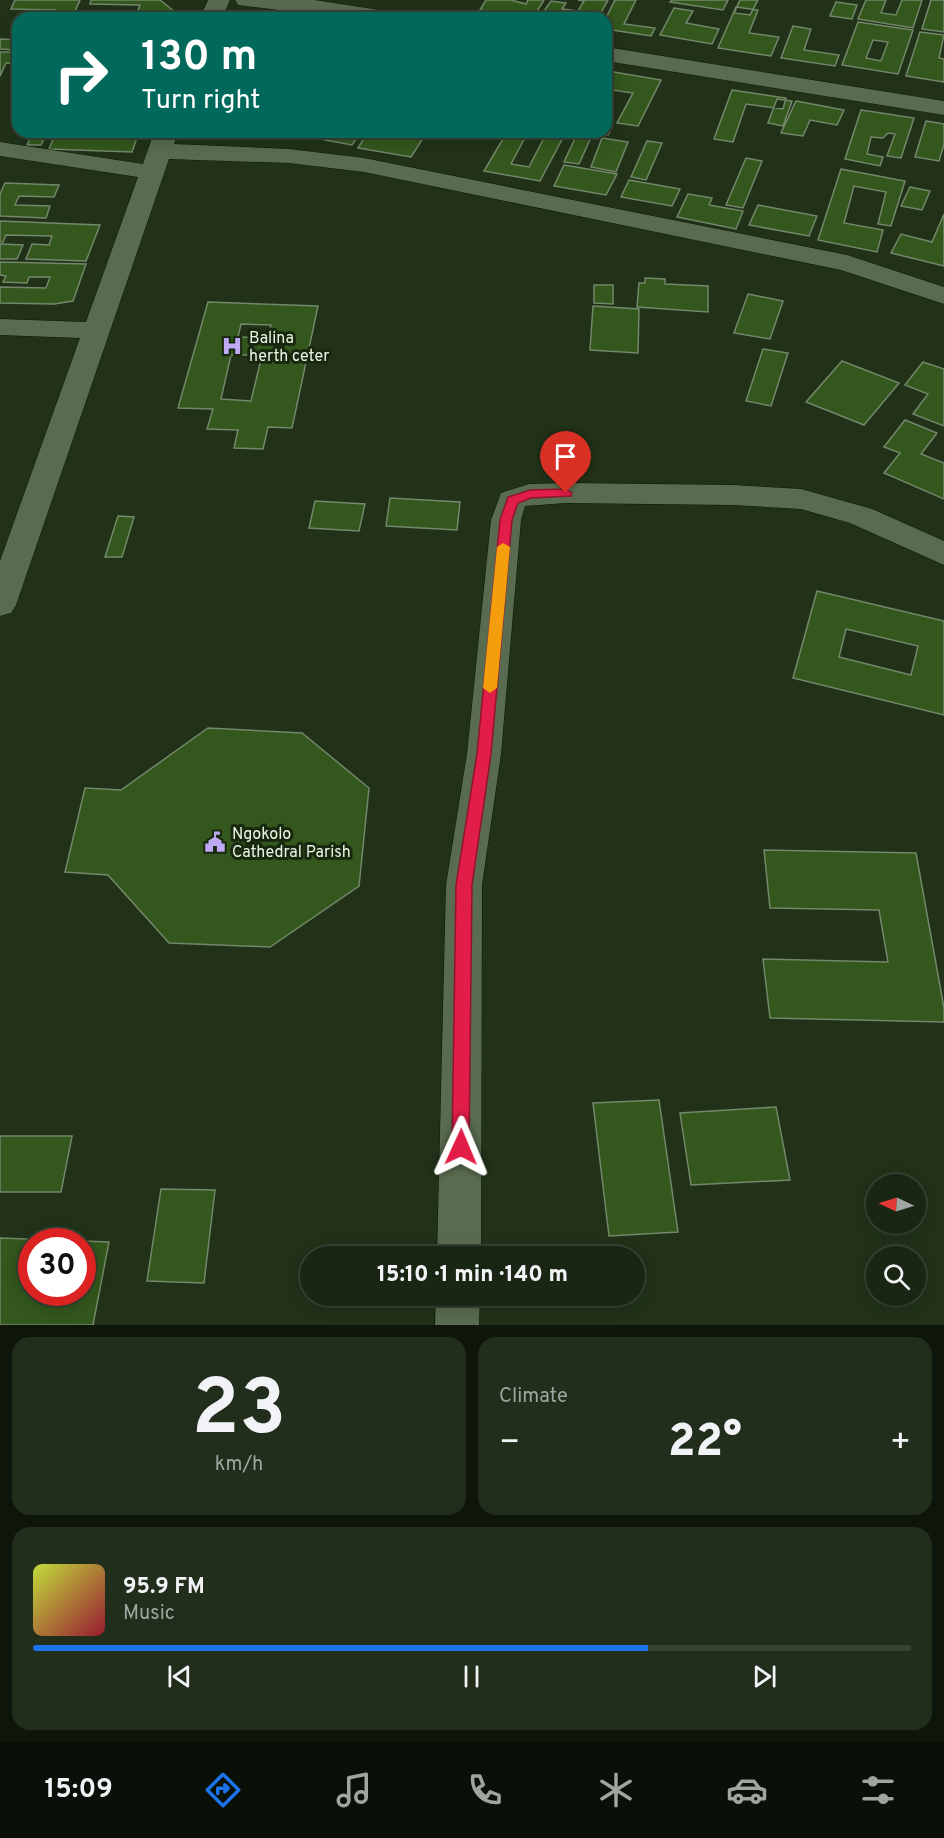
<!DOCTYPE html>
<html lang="en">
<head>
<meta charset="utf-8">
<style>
  :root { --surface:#192613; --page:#222e1c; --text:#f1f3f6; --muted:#9fa5a0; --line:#374333; --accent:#1a73e8 }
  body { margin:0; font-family:Overpass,sans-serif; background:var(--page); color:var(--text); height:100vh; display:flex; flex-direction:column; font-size:22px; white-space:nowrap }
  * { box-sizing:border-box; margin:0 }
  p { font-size:20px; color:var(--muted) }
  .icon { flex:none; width:33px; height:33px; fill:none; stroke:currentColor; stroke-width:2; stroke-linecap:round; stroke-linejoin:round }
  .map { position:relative; height:1325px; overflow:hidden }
  .drawer { display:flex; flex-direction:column; gap:12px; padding:12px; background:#0e150a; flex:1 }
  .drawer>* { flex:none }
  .banner { position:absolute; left:12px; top:12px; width:600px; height:126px; border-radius:18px; box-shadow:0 3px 15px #0003,0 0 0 2px var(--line); background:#00695c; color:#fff; overflow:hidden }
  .needle { width:39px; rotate:274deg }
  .tools { position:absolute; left:866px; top:1174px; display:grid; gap:12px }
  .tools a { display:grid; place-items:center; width:60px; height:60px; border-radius:50%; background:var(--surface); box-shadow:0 3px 15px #0003,0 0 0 2px var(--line); font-size:30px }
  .speed { position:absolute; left:18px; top:1228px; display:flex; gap:12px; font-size:30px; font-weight:700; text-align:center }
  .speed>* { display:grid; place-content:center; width:78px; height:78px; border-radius:50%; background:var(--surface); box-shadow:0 3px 15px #0003,0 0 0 2px var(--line); line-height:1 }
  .speed .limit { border:9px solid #d22; background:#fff; color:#111 }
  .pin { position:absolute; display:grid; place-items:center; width:51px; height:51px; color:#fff; margin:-62px -26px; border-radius:50% 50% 50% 0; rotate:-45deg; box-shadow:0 0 6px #0007 }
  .pin .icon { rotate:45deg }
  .me { position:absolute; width:66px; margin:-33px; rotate:1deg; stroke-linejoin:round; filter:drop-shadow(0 0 4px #0008) }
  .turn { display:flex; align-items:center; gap:21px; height:126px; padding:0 30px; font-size:27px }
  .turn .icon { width:78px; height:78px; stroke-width:2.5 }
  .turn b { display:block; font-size:42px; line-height:51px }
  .big { font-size:45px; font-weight:800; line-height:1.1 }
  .drawer .tile { flex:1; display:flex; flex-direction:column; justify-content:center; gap:9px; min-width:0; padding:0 21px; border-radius:18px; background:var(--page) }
  .drawer .dial { align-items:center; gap:0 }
  .dial b { font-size:78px; line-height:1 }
  .song { display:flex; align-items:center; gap:18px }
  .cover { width:72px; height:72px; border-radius:9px; background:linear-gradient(135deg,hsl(70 70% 55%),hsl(350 70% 35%)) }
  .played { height:6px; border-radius:3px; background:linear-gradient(90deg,var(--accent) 70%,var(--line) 70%) }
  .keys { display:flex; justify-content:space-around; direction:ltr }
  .heat { display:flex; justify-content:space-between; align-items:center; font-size:33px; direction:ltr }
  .drawer .tiles { flex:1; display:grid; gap:12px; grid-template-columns:1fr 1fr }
  .tile:last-child { grid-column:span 2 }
  .trip { position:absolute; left:300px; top:1246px; width:345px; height:60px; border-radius:30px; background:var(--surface); box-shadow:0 3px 15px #0003,0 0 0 2px var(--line); font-weight:800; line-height:60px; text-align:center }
  .dock { display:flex; height:96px; justify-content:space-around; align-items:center; background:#0a0f08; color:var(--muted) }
  .dock .icon { width:42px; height:42px }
  .dock .active { color:var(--accent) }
  .dock b { font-size:27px; color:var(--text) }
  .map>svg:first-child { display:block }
  .building { fill:#33571d; stroke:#73876a; stroke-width:1.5; fill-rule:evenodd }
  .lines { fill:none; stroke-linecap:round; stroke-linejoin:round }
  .minor-casing { stroke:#0a1a03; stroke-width:1 }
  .minor { fill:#596c50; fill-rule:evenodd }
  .route { fill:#e11d48; stroke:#92132f; stroke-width:1.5 }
  .slow { fill:#f59e0b }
  .labels { text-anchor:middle; stroke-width:6; stroke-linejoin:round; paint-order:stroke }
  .poi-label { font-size:16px; fill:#eaf5e5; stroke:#18280f; text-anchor:start }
</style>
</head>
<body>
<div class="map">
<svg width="944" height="1325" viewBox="0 0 944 1325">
  <rect width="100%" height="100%" fill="#213219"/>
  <!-- building -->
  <path class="building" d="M15 0H80L72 18H52L55 10 11 9Z
    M91 0H160L175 12 173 18H135L140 5 90 4Z
    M486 0H511L526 4 528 0H544L533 18 480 10Z
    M578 0H608L598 18H568L542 14 551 1 566 3 562 9 578 11 584 1Z
    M615 0H636L624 24 655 28 651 36 606 29V18Z
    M672 0H728L723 10 670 2Z
    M740 0H758L750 15 734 13Z
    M866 0H886L881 13 896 15 902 0H922L913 28 858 19Z
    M931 0H944V32L922 29Z
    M836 2 857 5 852 19 830 16Z
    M736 7 758 10 749 33 779 37 771 56 718 48Z
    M674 8 693 11 686 23 719 29 712 44 660 35Z
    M85 11 132 13 130 18H82Z
    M858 22 913 30 898 74 842 65ZM873 40 888 42 881 61 866 58Z
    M793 26 811 29 804 50 839 55 835 66 781 58Z
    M920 32 944 35 939 58 944 59V82L906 76Z
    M0 39 18 40V50L0 49Z
    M0 52H18V64L6 63 0 76Z
    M608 71 661 80 638 126 617 123 633 93 613 90 606 102Z
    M732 90 786 98 783 109 746 104 733 142 714 139Z
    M777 99 792 101 783 126 768 123Z
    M796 101 844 110 837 125 810 120 803 136 781 133Z
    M861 110 914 118 901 158 887 156 895 134 888 133 883 138 871 137 867 154 883 157 880 166 845 159Z
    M926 121 944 124V144L939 161 915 157Z
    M606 126 612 127 608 135 593 133 579 164 564 162 578 132H606Z
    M33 132H47L41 145H27Z
    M94 132H139L132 152 49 149 54 137 91 138Z
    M212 132H316V137L219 135Z
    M331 132H361L352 145 325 140Z
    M368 132 405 134 406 132H427L411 157 358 148Z
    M507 132H528L511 164 529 167 547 132H566L540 181 484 171Z
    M602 138 628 142 616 172 591 167Z
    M647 141 662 143 646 180 631 177Z
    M746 158 762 161 743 208 726 205Z
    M564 165 617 174 606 195 554 186Z
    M841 169 905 181 891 226 878 224 886 192 854 186 844 223 883 230 877 252 818 240Z
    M629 180 680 189 672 206 621 197Z
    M5 183 59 185 54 197 19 196 15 205 50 206 46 218 0 216V194Z
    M910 187 930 191 922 210 901 206Z
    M688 194 712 198 709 205 743 211 736 229 677 217Z
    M758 205 817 216 809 236 749 225Z
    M944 214V266L891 253 901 234 932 242Z
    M0 221 100 225 86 261 26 259 32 244 49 245 52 236 6 235 2 244 23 245 17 259H0Z
    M0 262 86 264 73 301 54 304 0 303V287L46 288 50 277H29L27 283 3 282 6 276 0 275Z
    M645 278 665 279V284L708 286V312L637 307 639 283H645Z
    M594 285H613V304L594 303Z
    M748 294 783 301 770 339 734 333Z
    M208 302 318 306 292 428 268 427 263 449 234 448 238 430 207 429 213 409 178 408ZM241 324 271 325 268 338 238 337ZM231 355H262L251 401 221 399Z
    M593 306 639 309 638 353 590 350Z
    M763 349 788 353 771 406 746 401Z
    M842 361 899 383 864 425 806 402Z
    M923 362 944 369V426L913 414 928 394 905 385Z
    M905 420 937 433 921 454 944 463V499L884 473 900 453 884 447Z
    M390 498 460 502 457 530 386 526Z
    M315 501 365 504 359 531 309 528Z
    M118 516 134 517 122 557H105Z
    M817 591 944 621V715L793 678ZM846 629 918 646 911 675 839 657Z
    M208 728 302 733 369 788 359 886 270 947 169 943 108 875 65 872 85 788 121 790Z
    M764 850 916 853 944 1008V1022L770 1018 763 959 888 962 879 910 770 908Z
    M659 1100 678 1232 609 1236 593 1103Z
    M776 1107 790 1180 691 1185 680 1113Z
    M0 1136H72L61 1192H0Z
    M161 1189 215 1190 204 1283 147 1281Z
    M0 1238 109 1242 93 1325H0ZM32 1242H82V1293H32Z"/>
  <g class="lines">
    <!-- minor casing -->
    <g class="minor-casing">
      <path id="minor" d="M208 0H230L222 18H200Z
        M235 0H314L386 11 394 13 397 18H347L246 6 238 5Z
        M606 47 944 101V115L606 61Z
        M154 132H178L174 144 289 149 364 158 847 255 944 287V304L841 270 364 172 289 163 169 159 16 605 11 613 0 616V561L80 338 0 335V319L86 322 138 177 0 156V142L143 164Z
        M566 483 733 485 801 489 872 509 944 541V565L850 523 801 509 733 505 566 503 525 506 521 520 501 754 482 885 481 1257H437L446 885 467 754 491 520 501 493 529 484Z
        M436 1296H480L479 1325H435Z"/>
    </g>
    <!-- minor -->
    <use href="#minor" class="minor"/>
  </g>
  <!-- route -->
  <path class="route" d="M566 489 572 493 571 496 531 498 518 503 512 520 491 754 472 885 469 1147 467 1153 461 1155 455 1153 452 1147 456 885 477 754 500 520 508 497 530 490Z"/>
  <!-- slow -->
  <path class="slow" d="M503 543 510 547 497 688 490 693 483 688 497 547Z"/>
  <!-- icons -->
  <defs>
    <g id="hospital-bare" transform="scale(1.62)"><path d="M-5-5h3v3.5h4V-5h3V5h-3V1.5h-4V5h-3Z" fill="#bfa9f4" stroke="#18280f" stroke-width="2.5" paint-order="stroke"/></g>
    <g id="civic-bare" transform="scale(1.62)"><path d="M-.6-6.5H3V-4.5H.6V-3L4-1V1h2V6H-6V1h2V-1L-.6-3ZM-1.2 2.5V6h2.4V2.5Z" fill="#bfa9f4" stroke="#18280f" stroke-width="2.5" paint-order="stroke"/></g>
  </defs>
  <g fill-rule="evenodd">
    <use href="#hospital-bare" x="232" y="346"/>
    <use href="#civic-bare" x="215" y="842"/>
  </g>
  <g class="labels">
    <!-- poi labels -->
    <g class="poi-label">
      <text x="249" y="343">Balina<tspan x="249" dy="18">herth ceter</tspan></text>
      <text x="232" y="839">Ngokolo<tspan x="232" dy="18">Cathedral Parish</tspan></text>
    </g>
  </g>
</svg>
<div class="tools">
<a><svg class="needle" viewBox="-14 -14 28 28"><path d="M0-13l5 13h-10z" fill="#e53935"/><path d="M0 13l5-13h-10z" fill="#9fa5a0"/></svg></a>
<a><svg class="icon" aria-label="search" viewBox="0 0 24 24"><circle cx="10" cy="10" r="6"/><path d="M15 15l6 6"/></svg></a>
</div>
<div class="speed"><div class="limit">30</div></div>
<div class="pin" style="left:566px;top:493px;background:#d93025"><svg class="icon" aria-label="arrive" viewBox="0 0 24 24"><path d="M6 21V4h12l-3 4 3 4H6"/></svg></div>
<svg class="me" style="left:461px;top:1147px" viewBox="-20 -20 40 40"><path d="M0-17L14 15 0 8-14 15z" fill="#e11d48" stroke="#fff" stroke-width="4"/></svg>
<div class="trip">15:10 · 1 min · 140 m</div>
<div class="banner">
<div class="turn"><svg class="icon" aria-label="right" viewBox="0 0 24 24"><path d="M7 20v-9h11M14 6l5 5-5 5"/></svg><div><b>130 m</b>Turn right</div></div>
</div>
</div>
<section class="drawer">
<div class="tiles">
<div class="tile dial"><b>23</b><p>km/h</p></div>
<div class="tile"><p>Climate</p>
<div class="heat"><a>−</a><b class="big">22°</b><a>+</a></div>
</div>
<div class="tile">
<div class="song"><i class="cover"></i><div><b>95.9 FM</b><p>Music</p></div></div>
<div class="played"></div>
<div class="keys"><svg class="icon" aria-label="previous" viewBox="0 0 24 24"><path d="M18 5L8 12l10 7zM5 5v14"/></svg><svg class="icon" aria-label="pause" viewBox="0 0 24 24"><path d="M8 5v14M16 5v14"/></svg><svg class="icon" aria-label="next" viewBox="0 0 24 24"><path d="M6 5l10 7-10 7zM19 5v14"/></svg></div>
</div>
</div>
</section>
<nav class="dock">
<b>15:09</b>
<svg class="icon active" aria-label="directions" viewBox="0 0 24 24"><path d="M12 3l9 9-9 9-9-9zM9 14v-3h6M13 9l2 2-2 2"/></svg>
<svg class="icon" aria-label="music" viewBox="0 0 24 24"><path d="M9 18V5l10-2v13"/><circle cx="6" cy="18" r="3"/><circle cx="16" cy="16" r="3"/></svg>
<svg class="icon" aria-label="phone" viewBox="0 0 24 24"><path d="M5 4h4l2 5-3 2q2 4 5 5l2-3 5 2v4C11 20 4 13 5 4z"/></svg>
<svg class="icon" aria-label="climate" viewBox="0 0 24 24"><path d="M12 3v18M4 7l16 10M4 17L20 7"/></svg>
<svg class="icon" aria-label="car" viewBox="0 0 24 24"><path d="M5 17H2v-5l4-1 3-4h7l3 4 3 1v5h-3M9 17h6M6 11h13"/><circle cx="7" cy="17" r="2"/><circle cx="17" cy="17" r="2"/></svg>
<svg class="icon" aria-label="filters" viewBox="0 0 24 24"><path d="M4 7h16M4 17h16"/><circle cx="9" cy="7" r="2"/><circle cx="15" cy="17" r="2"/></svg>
</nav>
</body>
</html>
